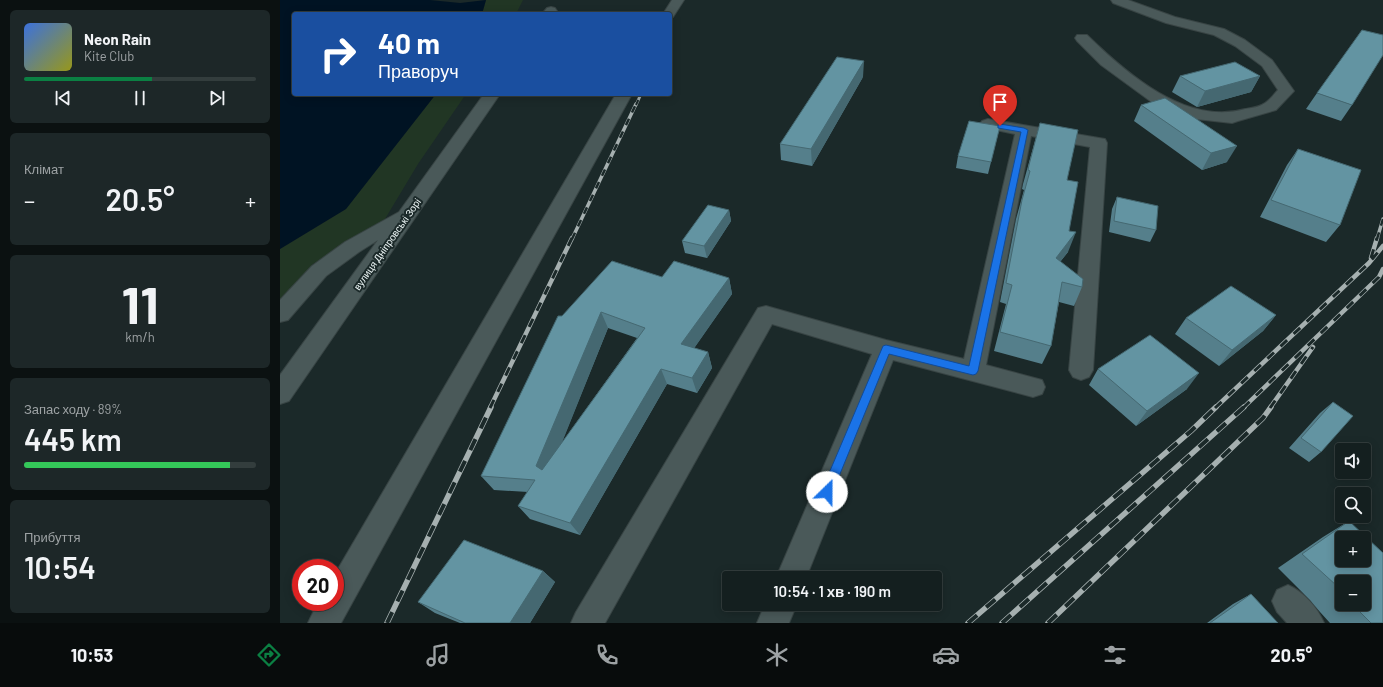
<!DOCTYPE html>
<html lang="uk">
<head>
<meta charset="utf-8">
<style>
  :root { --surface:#141f1f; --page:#1d2728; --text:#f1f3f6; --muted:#9da2a4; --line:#333d3d; --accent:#0b8043 }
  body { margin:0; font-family:Barlow,sans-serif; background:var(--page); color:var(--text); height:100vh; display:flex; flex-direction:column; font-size:15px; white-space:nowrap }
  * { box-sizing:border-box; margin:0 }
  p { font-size:13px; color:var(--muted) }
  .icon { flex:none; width:22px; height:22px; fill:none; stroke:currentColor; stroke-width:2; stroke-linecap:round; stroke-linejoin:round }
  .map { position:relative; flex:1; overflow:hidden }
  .panel { display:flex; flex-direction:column; gap:10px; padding:10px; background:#0b1111; width:280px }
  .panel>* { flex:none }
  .guide { position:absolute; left:12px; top:12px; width:380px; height:84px; border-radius:4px; box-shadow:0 2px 10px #0003,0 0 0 1px var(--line); background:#1a4fa0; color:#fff; overflow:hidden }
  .tools { position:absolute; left:1055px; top:443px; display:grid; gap:8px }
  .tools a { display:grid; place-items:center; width:36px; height:36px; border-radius:4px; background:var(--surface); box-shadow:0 2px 10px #0003,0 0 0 1px var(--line); font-size:20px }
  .speed { position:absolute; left:12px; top:559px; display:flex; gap:8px; font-size:20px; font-weight:700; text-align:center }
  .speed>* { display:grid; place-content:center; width:52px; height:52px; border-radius:50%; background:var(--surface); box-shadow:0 2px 10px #0003,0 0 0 1px var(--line); line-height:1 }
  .speed .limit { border:6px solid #d22; background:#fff; color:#111 }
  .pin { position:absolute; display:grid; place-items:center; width:34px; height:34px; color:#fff; margin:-41px -17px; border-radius:50% 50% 50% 0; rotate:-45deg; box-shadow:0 0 4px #0007 }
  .pin .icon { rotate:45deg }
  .me { position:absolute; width:44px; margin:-22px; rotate:23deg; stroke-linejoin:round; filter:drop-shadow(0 0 3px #0008) }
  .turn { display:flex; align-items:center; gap:14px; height:84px; padding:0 20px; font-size:18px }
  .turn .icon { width:52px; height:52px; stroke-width:2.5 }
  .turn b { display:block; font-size:28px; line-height:34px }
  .big { font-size:30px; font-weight:600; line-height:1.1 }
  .panel .widget { flex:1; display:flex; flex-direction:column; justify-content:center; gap:6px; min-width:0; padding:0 14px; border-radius:6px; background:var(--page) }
  .panel .dial { align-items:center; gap:0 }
  .dial b { font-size:52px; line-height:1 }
  .song { display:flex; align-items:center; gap:12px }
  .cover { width:48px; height:48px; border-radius:6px; background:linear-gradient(135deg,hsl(220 70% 55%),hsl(60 70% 35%)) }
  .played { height:4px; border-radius:2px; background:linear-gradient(90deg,var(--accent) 55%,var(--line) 55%) }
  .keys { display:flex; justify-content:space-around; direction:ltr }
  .heat { display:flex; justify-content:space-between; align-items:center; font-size:22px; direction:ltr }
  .charge { height:6px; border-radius:3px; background:linear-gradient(90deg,#34c759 89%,var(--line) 0) }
  .trip { position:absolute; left:442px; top:571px; width:220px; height:40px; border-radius:4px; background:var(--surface); box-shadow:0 2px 10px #0003,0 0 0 1px var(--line); font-weight:600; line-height:40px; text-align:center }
  .tabs { display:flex; height:64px; justify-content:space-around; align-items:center; background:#080c0c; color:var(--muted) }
  .tabs .icon { width:28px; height:28px }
  .tabs .current { color:var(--accent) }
  .tabs b { font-size:18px; color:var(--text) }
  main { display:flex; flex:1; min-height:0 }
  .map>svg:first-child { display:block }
  .green { fill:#213624 }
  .water { fill:#001323 }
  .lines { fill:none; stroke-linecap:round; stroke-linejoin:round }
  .minor-casing { stroke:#384444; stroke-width:2 }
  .minor { fill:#4a5959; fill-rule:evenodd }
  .rail-far3-casing { stroke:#a6b0b0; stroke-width:3 }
  .rail-far2-casing { stroke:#a6b0b0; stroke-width:3.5 }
  .rail-far1-casing { stroke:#a6b0b0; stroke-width:4.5 }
  .rail-casing { stroke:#a6b0b0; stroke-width:5.5 }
  .rail-far3 { stroke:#1b2929; stroke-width:2; stroke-dasharray:5.5; stroke-linecap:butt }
  .rail-far2 { stroke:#1b2929; stroke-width:2.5; stroke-dasharray:7; stroke-linecap:butt }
  .rail-far1 { stroke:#1b2929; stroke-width:3; stroke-dasharray:9; stroke-linecap:butt }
  .rail { stroke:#1b2929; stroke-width:4; stroke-dasharray:12; stroke-linecap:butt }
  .wall { fill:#557f8b; fill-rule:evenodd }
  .shaded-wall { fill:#456871 }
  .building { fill:#6394a2; stroke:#456871; fill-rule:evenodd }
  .route { fill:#1a73e8; stroke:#114b97 }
  .labels { text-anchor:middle; stroke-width:4; stroke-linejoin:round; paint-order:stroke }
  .street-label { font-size:10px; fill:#ecf5f5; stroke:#1b2929 }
</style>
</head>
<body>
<main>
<section class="panel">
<div class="widget">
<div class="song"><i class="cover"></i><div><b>Neon Rain</b><p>Kite Club</p></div></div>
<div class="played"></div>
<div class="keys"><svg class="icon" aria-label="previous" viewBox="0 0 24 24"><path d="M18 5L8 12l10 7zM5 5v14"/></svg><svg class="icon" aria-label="pause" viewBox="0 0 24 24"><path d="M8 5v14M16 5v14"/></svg><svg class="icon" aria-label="next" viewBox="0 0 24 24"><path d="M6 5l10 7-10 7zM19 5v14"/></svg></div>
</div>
<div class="widget"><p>Клімат</p>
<div class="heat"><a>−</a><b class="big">20.5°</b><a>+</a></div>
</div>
<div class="widget dial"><b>11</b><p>km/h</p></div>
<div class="widget"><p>Запас ходу · 89%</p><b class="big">445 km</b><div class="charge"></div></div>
<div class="widget"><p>Прибуття</p><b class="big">10:54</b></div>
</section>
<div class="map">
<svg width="1103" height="623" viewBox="0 0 1103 623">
  <rect width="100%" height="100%" fill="#1b2929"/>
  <!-- green -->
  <path class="green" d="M206 0H243L236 14H202Z
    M156 94H186L138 164 102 224 33 264 0 300V249L66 209Z"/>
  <!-- water -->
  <path class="water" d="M0 0H150L180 3 206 0 202 14H14V94H156L66 209 0 249Z"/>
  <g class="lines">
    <!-- minor casing -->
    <g class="minor-casing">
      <path id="minor" d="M392 0H404L393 17 390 18V14H383Z
        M831 0H848L895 17 944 29 965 40 992 60 1014 91 996 110 958 121 952 123 907 118 873 103 821 65 797 41 795 38 797 35H807C846 73 906 126 965 109 971 108 980 107 985 103 990 100 994 94 998 90L982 66 955 46 934 35 886 23 833 3Z
        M271 7 275 8 277 11 275 14H262L267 8Z
        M204 94H220L9 401 0 404V375L98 240 79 252 46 276 8 320 0 322V300L32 266 65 242 119 212Z
        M336 94H352L61 623H28L38 602H55V574Z
        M708 119 819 138 825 139 827 143 813 370 809 377 801 380 793 377 789 370 810 147 751 136 706 365 762 380 765 387 762 394 753 397 613 360 526 578H496L592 354 492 324 325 623H291L296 612 478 308 486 306 606 340 684 359 735 134 702 127 700 124 702 121Z
        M1008 585C1024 592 1037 607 1044 623H1007L997 612 992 601 997 590Z
        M485 604H517L509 623H477Z"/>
    </g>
    <!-- minor -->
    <use href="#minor" class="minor"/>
    <!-- rail-far3 casing -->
    <g class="rail-far3-casing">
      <path id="rail-far3" d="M356 105 361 94"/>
    </g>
    <!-- rail-far2 casing -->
    <g class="rail-far2-casing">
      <path id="rail-far2" d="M292 239 356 104
        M1097 239 1103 219"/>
    </g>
    <!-- rail-far1 casing -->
    <g class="rail-far1-casing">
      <path id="rail-far1" d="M1091 258 1097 238
        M210 408 292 238
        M935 408 1089 263 1103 246
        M963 408 1099 277 1103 269
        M990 408 1033 347"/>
    </g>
    <!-- rail casing -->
    <g class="rail-casing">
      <path id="rail" d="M107 623 211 407
        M688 623 911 431 936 407
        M722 623 964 407
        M768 623 983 418 991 407"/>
    </g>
    <!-- rail-far3 -->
    <use href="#rail-far3" class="rail-far3"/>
    <!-- rail-far2 -->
    <use href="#rail-far2" class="rail-far2"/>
    <!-- rail-far1 -->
    <use href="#rail-far1" class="rail-far1"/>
    <!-- rail -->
    <use href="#rail" class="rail"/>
  </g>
  <!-- wall -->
  <path class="wall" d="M900 76H980L971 92 917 107 892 92Z
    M583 77 532 166 501 160 500 144Z
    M1037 93 1072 105 1061 121 1026 109Z
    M861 105 947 162 922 170 854 121Z
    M760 123 787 180 789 231 788 252 780 262 802 287 794 306 779 302 771 346 762 364 714 351 726 304 720 302 736 219 744 190 742 189 743 184Z
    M720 126 708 174 676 168 678 156Z
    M1018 149 1060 225 1046 242 980 217 1007 165Z
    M837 197 876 230 870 242 829 232 832 209Z
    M449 210 451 221 427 258 405 253 402 241Z
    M382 277 449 278 452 294 414 348 428 352 432 368 417 393 387 384 300 535 250 519 238 506 248 492 214 490 201 476 282 316ZM328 328 357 338 281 444Z
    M996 315 983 331 939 366 895 334 906 318Z
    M818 369 907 389 856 426 809 385Z
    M1053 402 1041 452 1029 462 1009 448 1040 413Z
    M1069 521 1103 623H1050L1040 612 1030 600 998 568 1043 537ZM1062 582 1084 604H1062Z
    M263 571 275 582 250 623H180L155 613 138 602Z
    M971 594 998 623H927L953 604Z"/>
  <!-- shaded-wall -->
  <path class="shaded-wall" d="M584 61 583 77 532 166 531 149Z
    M980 76 971 92 917 107 925 91Z
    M957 146 947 162 922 170 931 153Z
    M449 210 451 221 427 258 424 246Z
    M796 232 788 252 768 277 776 258Z
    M449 278 452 294 406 360 401 344Z
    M321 312 328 328 267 480 256 466Z
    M996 315 983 331 939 366 952 350Z
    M428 352 432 368 417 393 412 378Z
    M381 369 387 384 300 535 290 523Z
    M919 373 907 389 856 426 867 411Z
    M263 571 275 582 250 623H230Z"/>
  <!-- building -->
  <path class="building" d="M1082 30 1103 35V55L1072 105 1037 93Z
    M557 57 584 61 531 149 500 144Z
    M955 62 980 76 925 91 900 76Z
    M885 98 957 146 931 153 861 105Z
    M689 121 720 126 711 162 678 156Z
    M760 123 798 130 787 180 798 182 789 231 796 232 776 258 803 279 802 287 782 282 771 346 720 332 732 285 726 283 742 200 750 171 748 170 749 165Z
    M1018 149 1081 170 1060 225 991 200Z
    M837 197 878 206 876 230 834 221Z
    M428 205 449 210 424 246 402 241Z
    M332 261 382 277 394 261 449 278 401 344 428 352 412 378 381 369 290 523 238 506 255 480 201 476 278 316H282ZM321 312 365 328 262 470 256 466Z
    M951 286 996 315 952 350 906 318Z
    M870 335 919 373 867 411 818 369Z
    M1053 402 1073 416 1041 452 1021 438Z
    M1069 521 1103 553V623H1091L1072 604H1084V582H1062V592L1057 586 1022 554ZM1062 538H1084V560H1062Z
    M184 540 263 571 230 623H185L138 602Z
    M971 594 998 623H930Z"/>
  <!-- route -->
  <path class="route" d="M720 124 744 128 748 130 698 371 696 374 693 375 609 354 551 496 547 498 543 496 541 492 603 346 606 345 689 366 741 132 718 128V125Z"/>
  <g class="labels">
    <!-- street labels -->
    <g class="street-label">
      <text transform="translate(107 244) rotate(-55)" y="4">вулиця Дніпровські Зорі</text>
    </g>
  </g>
</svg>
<div class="tools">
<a><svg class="icon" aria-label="sound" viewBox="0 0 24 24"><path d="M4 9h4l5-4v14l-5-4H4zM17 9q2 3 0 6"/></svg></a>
<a><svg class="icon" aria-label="search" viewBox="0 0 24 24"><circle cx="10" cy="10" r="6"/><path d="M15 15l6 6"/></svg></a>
<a>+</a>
<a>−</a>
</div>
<div class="speed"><div class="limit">20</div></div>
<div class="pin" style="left:720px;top:126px;background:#d93025"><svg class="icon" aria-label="arrive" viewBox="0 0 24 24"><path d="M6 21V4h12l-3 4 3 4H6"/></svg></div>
<svg class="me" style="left:547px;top:492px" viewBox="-20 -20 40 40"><circle r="19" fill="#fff"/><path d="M0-13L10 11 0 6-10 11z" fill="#1a73e8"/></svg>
<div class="trip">10:54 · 1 хв · 190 m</div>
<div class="guide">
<div class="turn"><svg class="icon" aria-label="right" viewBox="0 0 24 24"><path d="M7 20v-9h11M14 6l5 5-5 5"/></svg><div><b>40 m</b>Праворуч</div></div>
</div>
</div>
</main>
<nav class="tabs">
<b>10:53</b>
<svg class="icon current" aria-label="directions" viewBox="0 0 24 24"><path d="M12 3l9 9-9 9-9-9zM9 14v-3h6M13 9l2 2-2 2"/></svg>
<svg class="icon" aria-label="music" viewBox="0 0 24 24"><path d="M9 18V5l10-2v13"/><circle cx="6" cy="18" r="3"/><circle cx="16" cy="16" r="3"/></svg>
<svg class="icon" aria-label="phone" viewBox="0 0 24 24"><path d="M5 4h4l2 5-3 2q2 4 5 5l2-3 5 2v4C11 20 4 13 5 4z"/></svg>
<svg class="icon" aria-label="climate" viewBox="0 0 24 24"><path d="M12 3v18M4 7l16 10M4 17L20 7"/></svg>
<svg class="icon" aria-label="car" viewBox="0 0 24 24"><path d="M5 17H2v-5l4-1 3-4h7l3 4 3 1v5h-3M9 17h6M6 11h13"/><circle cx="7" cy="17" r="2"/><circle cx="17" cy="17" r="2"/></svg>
<svg class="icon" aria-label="filters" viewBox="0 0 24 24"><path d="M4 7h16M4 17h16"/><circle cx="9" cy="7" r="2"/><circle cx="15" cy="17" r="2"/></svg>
<b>20.5°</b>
</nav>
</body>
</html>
